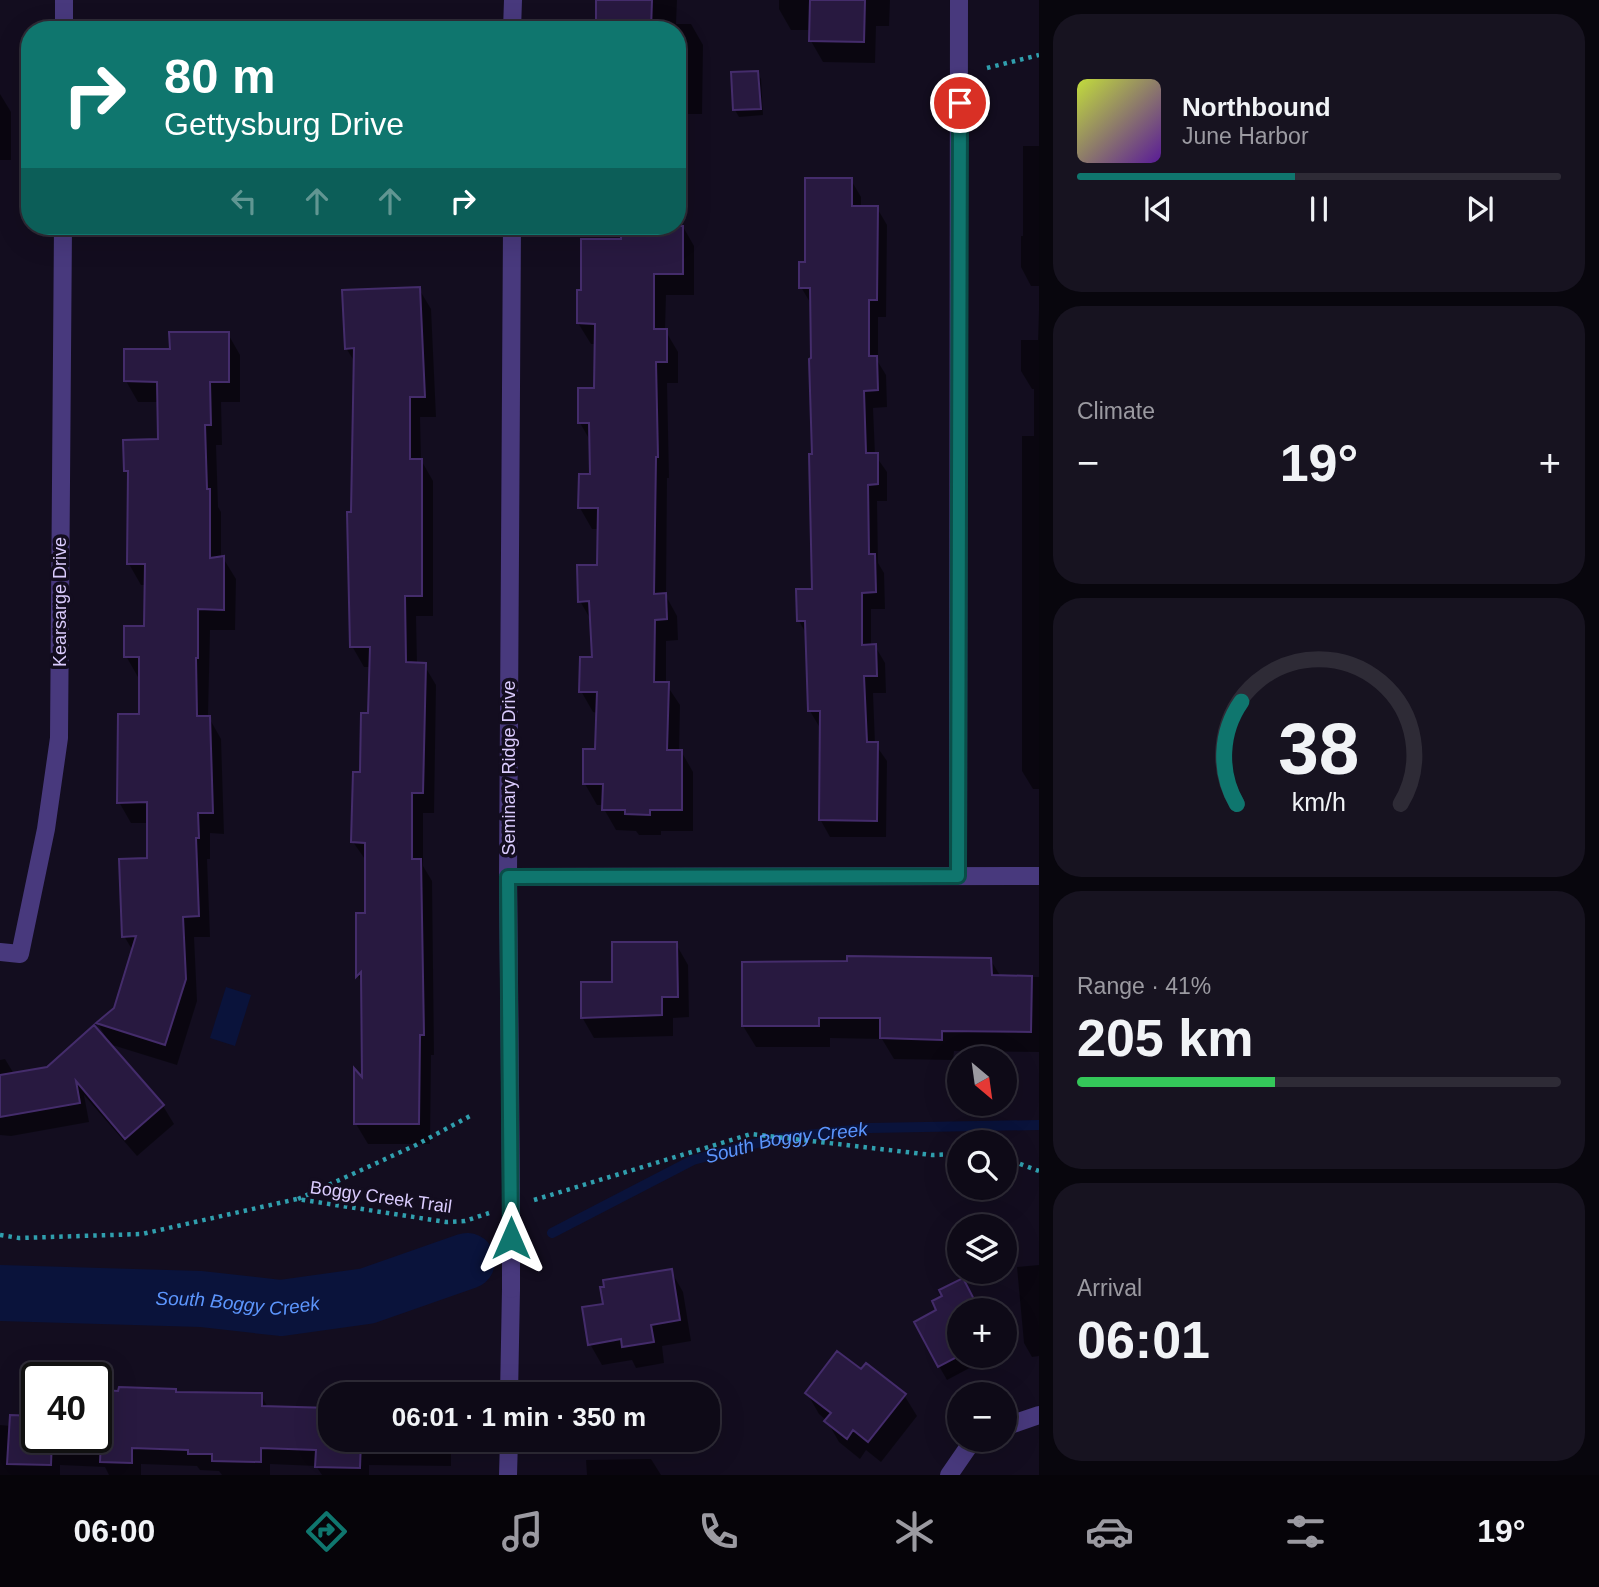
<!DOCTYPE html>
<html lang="en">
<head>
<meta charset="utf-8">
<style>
  :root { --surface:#0e0a17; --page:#171320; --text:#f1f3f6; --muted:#9b9aa1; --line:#2e2b36; --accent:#0f766e }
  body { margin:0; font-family:Arial,sans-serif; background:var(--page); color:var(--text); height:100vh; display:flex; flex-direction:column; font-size:26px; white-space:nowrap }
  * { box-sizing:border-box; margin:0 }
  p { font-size:23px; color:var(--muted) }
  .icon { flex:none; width:38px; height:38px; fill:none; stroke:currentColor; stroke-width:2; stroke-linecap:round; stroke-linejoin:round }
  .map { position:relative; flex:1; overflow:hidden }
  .details { display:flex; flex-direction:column; gap:14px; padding:14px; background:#08060d; width:560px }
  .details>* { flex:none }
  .top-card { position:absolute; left:21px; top:21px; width:665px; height:214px; border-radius:28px; box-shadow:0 7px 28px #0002,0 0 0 2px var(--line); background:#0f766e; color:#fff; overflow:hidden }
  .needle { width:46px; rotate:151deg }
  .tools { position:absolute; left:947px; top:1046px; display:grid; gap:14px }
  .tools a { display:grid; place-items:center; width:70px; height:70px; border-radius:50%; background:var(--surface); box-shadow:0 7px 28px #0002,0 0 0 2px var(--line); font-size:35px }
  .speed { position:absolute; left:21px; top:1362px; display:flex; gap:14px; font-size:35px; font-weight:700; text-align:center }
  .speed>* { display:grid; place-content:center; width:91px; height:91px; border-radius:50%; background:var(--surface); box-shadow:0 7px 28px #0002,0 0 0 2px var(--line); line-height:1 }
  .speed .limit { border:4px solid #111; border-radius:10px; background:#fff; color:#111 }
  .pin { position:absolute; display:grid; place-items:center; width:60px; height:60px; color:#fff; margin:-30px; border:4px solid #fff; border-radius:50%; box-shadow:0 2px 7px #0007 }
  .me { position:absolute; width:77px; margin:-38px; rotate:0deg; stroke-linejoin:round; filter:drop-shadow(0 0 5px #0008) }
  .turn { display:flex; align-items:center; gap:24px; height:147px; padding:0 28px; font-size:32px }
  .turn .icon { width:91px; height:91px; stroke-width:2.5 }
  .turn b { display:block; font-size:49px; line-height:60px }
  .lanes { display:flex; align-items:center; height:66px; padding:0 28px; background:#0003; justify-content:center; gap:35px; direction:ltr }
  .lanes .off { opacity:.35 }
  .big { font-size:52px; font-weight:700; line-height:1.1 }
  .details .tile { flex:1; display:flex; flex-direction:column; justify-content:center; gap:10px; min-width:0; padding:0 24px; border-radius:28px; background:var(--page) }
  .details .dial { align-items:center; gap:0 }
  .dial svg { height:182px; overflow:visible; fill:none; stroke:var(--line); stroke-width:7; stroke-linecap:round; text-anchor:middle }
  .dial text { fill:var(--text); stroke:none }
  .song { display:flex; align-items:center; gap:21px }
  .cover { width:84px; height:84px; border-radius:10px; background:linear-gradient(135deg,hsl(70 70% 55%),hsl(270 70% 35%)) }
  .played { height:7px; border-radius:4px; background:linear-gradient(90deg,var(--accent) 45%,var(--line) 45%) }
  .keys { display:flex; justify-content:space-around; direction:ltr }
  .heat { display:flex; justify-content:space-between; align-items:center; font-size:38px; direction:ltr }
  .charge { height:10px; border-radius:5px; background:linear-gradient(90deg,#34c759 41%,var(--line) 0) }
  .trip { position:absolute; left:318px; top:1382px; width:402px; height:70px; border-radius:28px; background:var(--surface); box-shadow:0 7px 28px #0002,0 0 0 2px var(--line); font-weight:700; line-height:70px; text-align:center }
  .tab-bar { display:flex; height:112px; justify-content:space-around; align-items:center; background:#060409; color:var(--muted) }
  .tab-bar .icon { width:49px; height:49px }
  .tab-bar .selected { color:var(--accent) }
  .tab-bar b { font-size:32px; color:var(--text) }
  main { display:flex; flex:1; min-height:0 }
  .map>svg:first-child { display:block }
  .water { fill:#0a133b }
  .shadow { fill:#0007 }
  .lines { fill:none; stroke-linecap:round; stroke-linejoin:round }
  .stream { stroke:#0a133b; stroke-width:10 }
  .river { stroke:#0a133b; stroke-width:56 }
  .building { fill:#281940; stroke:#442c6b; stroke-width:2 }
  .path { stroke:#309fae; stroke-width:4.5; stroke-dasharray:3.5 5; stroke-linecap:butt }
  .minor { stroke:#48397d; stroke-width:18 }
  .tertiary { stroke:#48397d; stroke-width:18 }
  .tertiary-bridge { stroke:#48397d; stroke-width:18 }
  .route-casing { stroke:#0a4d48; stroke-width:18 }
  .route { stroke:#0f766e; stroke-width:12 }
  .labels { text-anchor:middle; stroke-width:7; stroke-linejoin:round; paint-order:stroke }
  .street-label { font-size:18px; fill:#dbccfe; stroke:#130d1f }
  .water-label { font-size:19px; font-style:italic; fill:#5c95fc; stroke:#130d1f }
</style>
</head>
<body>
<main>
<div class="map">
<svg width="1039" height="1475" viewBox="0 0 1039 1475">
  <rect width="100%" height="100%" fill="#130d1f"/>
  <!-- water -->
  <path class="water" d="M226 987 251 995 235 1046 210 1038Z"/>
  <!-- shadow -->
  <path class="shadow" d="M598 0H677L676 24H691L703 45 702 114H677V30H585V27L597 28Z
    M779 0H890L889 26H876L875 63 823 62 811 41V30H791L779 9Z
    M370 28 441 29 442 30H370Z
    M757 72 761 79 763 115 739 117 735 110 733 74Z
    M0 94 11 112V160H0Z
    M1023 146H1039V286H1031L1021 267V236H1023Z
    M851 180 861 197V208H877L887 225 886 317H878V362L886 375 887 407 873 408 875 455 887 472V501H877L878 563 884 573 885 609H871V646H875L885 663 886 693H873L875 744 887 761 886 837H830L820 819V728L810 711 807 635 799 621 814 590V456L811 304 801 287 807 263Z
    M682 225 694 246V295H666L665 330 678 352V383H667L669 478H667L666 596 677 616 678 640 666 641V684L680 705 679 751H681L693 772V831H661V835H639L636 831 616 830 604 809V805H597L585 784 597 751 598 713 593 712 581 691 594 659 592 622 580 601 598 566 599 529H592L580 508 591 476V442L580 423 579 390 596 389V344H591L578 323 583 292 622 241 623 226Z
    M419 289 431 309 436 417H420L421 460 433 481V616H416L417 664 424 665 436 685 434 813H423V866L432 881 434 1055H431L430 1144H368L356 1124 364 1081 363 985 358 976V915H367V862L353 842 369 715 371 667H364L352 646 356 364 346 348Z
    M1039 311V789H1033L1022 771V436H1034V389H1032L1021 371V340H1038Z
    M228 334 240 355V402H221L222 445H216L218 507 221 512V558H223L236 579 235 630H210L208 716 221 739 224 834 210 833V859H207L210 937H194L197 1001 177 1065 109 1044 163 1106 174 1124 137 1156 84 1095 89 1122 11 1136 0 1135V1060L5 1059 14 1074 48 1068 107 1039 98 1024 115 1009 133 951 124 936 148 860V823H131L119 802 141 715 140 677H138L126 656 145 628 146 585H141L129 564 130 477 126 470 160 441 159 402H138L126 381 171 351Z
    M676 944 688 965 689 1017 673 1018V1036L594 1038 582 1017 613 984Z
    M990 959 1001 977H1039V1052L954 1051 953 1060 894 1059 882 1039 830 1038V1047H756L743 1026Z
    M1039 1265V1356L1032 1357 1024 1343 1017 1267Z
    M671 1271 683 1292 691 1341 662 1346 664 1363 636 1368 632 1360 602 1365 590 1344 605 1306Z
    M959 1311V1356H992L947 1380 939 1366Z
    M807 1393 904 1395 917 1416 881 1462 866 1450 860 1459 839 1442 827 1421 819 1414Z
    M177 1394 261 1395 268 1408 331 1440H451V1466L369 1465V1475H322L316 1466 270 1464V1475H222L219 1471 200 1470 197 1466 141 1464V1475H109L105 1467 60 1465V1475H0V1425L11 1426 37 1437H96V1420H103Z
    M651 1459 661 1475H587L586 1460Z"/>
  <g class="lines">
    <!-- stream -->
    <path class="stream" id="s1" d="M552 1233 693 1160 772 1139 870 1128 1039 1125"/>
    <!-- river -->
    <path class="river" id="s2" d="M0 1293 201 1299 281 1308 367 1296 467 1261"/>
  </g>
  <!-- building -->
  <path class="building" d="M596 0H652L651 30H596Z
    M810 0H865L864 42 809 41Z
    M758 71 761 109 733 110 731 72Z
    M805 178H852V206H878L877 300H869V356H877L878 390 864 391 866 453H878V484L868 485 869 554H875L876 592 862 593V645L876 644 877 676H864L867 742H878L877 821 819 820 820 711H808L805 621H797L796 589H812L809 454H812L809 359 811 358 810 288H799V262H805Z
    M621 226H683V274H654V329H667V362H656L658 457H656L654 594 666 593 667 619 655 620 654 682H669L667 750H682V810H650V815L625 814V810H602L603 784H583V749H595L597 692H579L580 657H592L589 601 578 602 577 565H597L598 508H578L579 474H590L589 423H578V388H594L595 324 577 323V290H581V239H621Z
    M420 287 425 397H410V459H422V596H405L406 662 426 663 423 793H412V859H421L424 1035H420L419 1124H354V1068L362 1077 361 972 356 977V913H365V843L351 842 353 772H360L361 713H368L370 647H350L347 512H351L354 348 345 349 342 290Z
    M169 332H229V382H210L211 425H205L207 489H210V558L224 556V610L198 609V658H196L197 716H210L213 813H198L199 838H196L199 916 183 917 186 979 165 1045 96 1023 114 1008 136 936 122 937 119 859 147 858V802L117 803 118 714H139V657H124V626H144L145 564H127L128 471H124L123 440 158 439 157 382 124 381V349H170Z
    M612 942H677L678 997H662V1015L581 1018V982H612Z
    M847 956 991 958 992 975 1032 976 1031 1032 942 1031V1040L880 1038V1018H819V1026H742V962L847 961Z
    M94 1025 164 1105 125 1139 76 1081 80 1103 0 1117V1075L47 1067Z
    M672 1269 680 1320 651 1325 654 1342 622 1347 621 1339 588 1345 582 1307 603 1304 600 1287H604L603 1280Z
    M963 1278 980 1311H959V1356L938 1367 914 1322 936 1310 932 1301 942 1296 939 1290Z
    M837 1351 861 1369 866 1363 906 1394 868 1442 853 1430 847 1439 824 1421 831 1413 805 1393Z
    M378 1385 412 1386V1395H378Z
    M119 1387 176 1389V1392L262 1393V1406L331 1408V1440H361L360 1468 315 1467 316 1450 261 1448V1462L212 1461V1454H188V1450L132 1448V1463L100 1462 103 1390 118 1391Z
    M10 1415 37 1416V1437H52L51 1465 7 1464Z
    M377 1440H413V1449H377Z"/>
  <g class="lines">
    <!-- path -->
    <path class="path" d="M987 68 1039 55
      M1004 1158 1039 1171
      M298 1199 416 1145 470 1116
      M534 1200 751 1134 932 1155 959 1154
      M0 1235 19 1238 142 1234 297 1199 446 1222 465 1221 489 1213"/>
    <!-- minor -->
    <path class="minor" d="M64 0V30
      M958 876 959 0
      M508 877 1039 876
      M0 952 20 954 46 829 59 738 63 226
      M1004 1427 1039 1415
      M949 1475 969 1446 981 1440"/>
    <!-- tertiary -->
    <path class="tertiary" d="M512 30 513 0
      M511 1187 508 877 512 226
      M509 1395 511 1289
      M508 1475 509 1440"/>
    <!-- tertiary-bridge -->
    <path class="tertiary-bridge" d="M511 1187V1289"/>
  </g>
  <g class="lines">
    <!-- route casing -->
    <g class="route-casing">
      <path id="route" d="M511 1238 508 877 958 876 960 103"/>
    </g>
    <!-- route -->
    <use href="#route" class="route"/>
  </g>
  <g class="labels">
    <!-- street labels -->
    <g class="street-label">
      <text transform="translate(60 602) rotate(-90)" y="6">Kearsarge Drive</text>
      <text transform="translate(509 768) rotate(-90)" y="6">Seminary Ridge Drive</text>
      <text transform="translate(381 1197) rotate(8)" y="6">Boggy Creek Trail</text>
    </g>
    <!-- water labels -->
    <g class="water-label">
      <text dy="7" stroke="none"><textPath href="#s1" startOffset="254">South Boggy Creek</textPath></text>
      <text dy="7" stroke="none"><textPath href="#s2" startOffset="238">South Boggy Creek</textPath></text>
    </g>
  </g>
</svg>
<div class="tools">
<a><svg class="needle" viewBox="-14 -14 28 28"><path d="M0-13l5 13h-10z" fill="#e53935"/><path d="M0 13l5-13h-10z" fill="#9b9aa1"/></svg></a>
<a><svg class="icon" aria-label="search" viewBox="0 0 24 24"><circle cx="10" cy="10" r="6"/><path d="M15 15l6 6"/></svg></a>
<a><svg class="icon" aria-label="layers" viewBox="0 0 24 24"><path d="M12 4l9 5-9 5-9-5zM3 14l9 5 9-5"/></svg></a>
<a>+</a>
<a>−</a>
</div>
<div class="speed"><div class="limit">40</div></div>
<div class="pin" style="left:960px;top:103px;background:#d93025"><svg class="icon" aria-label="arrive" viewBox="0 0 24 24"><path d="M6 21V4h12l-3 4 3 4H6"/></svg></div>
<svg class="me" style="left:511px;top:1238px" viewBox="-20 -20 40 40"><path d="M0-17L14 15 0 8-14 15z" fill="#0f766e" stroke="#fff" stroke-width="4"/></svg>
<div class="trip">06:01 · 1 min · 350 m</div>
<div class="top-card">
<div class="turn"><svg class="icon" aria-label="right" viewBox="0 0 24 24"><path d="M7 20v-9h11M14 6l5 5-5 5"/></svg><div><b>80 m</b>Gettysburg Drive</div></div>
<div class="lanes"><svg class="icon off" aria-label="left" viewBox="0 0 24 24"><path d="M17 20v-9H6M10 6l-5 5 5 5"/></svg><svg class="icon off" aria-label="ahead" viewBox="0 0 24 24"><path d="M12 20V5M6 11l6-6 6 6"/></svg><svg class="icon off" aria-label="ahead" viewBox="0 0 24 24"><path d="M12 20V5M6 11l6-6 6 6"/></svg><svg class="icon" aria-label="right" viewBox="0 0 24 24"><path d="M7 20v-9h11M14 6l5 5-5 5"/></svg></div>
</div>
</div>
<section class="details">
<div class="tile">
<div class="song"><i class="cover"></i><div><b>Northbound</b><p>June Harbor</p></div></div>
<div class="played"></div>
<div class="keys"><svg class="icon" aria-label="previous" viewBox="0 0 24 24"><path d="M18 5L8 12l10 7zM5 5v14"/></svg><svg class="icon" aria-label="pause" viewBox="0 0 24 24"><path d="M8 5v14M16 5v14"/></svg><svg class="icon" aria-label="next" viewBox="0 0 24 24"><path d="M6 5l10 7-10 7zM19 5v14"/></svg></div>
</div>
<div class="tile"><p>Climate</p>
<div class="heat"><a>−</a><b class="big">19°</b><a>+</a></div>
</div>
<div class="tile dial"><svg viewBox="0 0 100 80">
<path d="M14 69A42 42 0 1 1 86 69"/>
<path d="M14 69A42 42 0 0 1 16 24" stroke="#0f766e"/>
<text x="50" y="56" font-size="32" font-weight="700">38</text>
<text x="50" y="72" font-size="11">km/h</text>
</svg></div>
<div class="tile"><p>Range · 41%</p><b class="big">205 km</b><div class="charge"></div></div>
<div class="tile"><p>Arrival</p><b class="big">06:01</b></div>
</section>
</main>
<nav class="tab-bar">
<b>06:00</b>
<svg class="icon selected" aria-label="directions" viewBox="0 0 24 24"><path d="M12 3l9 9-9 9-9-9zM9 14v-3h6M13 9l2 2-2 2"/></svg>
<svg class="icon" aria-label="music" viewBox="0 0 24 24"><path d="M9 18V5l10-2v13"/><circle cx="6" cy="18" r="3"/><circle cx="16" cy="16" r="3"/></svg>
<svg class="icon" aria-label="phone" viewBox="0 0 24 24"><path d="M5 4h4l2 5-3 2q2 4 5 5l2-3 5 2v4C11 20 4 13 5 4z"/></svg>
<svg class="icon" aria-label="climate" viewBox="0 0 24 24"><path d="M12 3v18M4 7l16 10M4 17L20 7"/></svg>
<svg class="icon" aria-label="car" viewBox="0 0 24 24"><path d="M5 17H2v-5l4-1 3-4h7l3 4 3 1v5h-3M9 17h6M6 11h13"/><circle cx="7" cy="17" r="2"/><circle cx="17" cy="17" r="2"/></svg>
<svg class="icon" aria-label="filters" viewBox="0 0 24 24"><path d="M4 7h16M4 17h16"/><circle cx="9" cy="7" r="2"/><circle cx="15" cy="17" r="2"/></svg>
<b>19°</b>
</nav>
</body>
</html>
